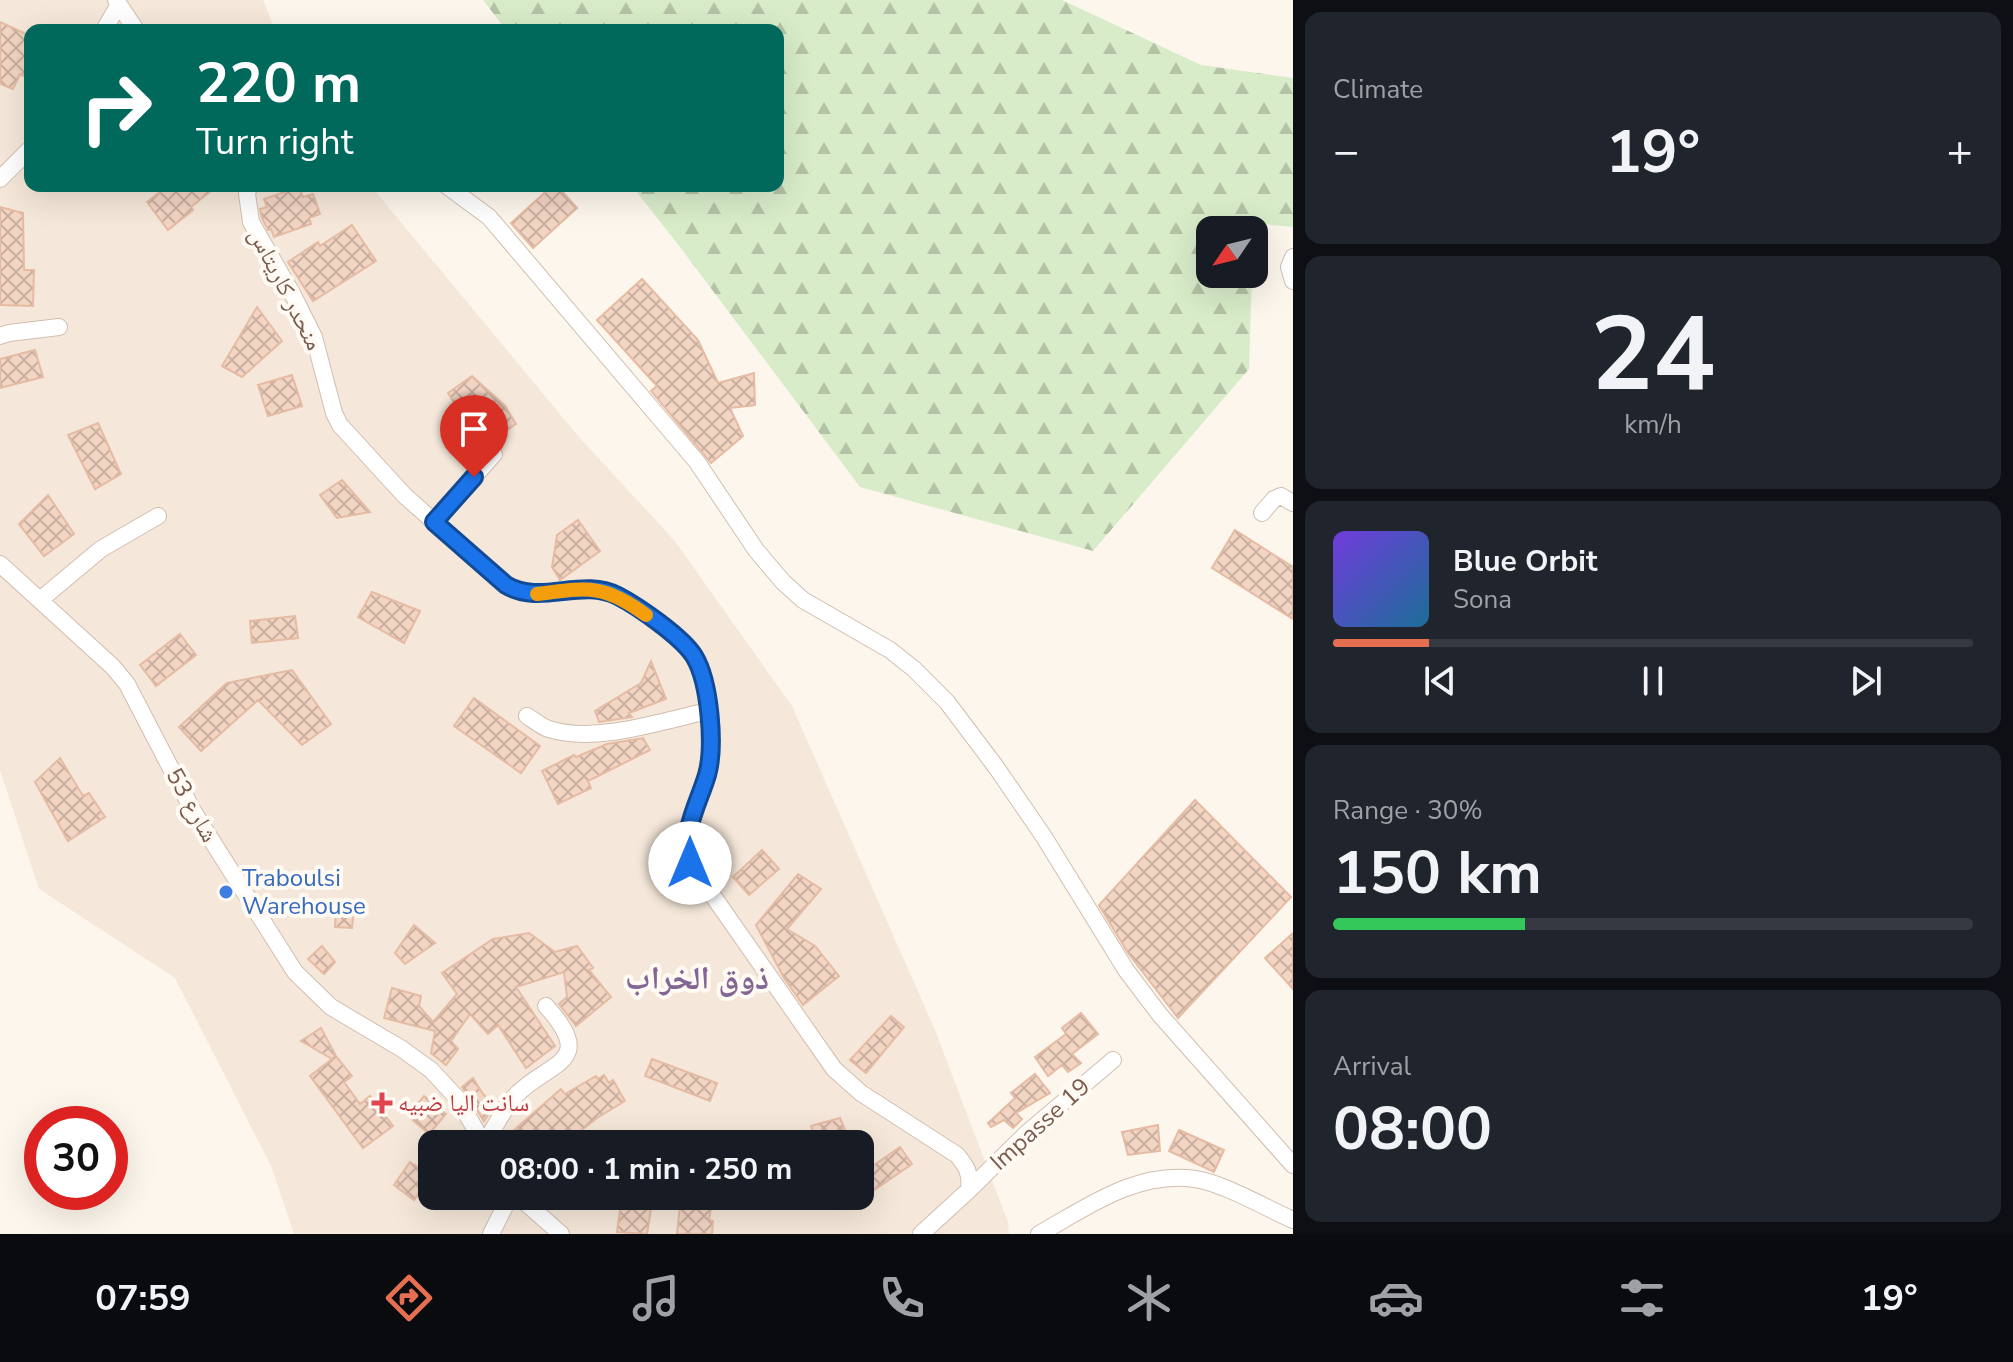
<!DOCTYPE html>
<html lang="en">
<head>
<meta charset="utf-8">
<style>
  :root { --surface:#171b24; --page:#20242c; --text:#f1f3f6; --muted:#9ea1a6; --line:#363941; --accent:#e76f51 }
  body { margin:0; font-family:"Nunito Sans","Noto Naskh Arabic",sans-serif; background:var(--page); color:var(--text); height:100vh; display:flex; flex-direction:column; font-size:30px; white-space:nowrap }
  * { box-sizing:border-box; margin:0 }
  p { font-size:26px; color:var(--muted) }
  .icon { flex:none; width:44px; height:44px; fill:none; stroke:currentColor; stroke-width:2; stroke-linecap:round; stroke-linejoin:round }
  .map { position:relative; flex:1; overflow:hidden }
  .drawer { display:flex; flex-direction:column; gap:12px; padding:12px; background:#0d0f14; width:720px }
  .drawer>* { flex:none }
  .guide { position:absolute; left:24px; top:24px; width:760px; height:168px; border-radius:16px; box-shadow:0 8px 32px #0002; background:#00695c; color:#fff; overflow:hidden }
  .needle { width:52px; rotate:235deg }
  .controls { position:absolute; left:1196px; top:216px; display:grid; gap:16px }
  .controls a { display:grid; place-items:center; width:72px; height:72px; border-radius:16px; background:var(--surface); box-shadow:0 8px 32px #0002; font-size:40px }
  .speed { position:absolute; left:24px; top:1106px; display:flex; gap:16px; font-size:40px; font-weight:700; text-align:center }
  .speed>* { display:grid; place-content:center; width:104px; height:104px; border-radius:50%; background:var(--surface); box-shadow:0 8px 32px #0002; line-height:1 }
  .speed .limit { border:12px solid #d22; background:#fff; color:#111 }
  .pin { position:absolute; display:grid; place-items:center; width:68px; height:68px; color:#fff; margin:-82px -34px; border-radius:50% 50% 50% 0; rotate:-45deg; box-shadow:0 0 8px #0007 }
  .pin .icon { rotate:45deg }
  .me { position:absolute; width:88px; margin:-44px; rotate:0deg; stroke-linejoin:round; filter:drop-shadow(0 0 6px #0008) }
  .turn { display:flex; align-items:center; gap:28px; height:168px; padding:0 40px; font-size:36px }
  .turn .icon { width:104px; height:104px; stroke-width:2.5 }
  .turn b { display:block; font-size:56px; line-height:68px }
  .big { font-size:60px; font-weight:700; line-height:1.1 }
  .drawer .tile { flex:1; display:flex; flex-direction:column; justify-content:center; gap:12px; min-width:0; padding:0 28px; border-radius:16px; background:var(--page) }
  .drawer .dial { align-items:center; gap:0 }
  .dial b { font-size:104px; line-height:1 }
  .song { display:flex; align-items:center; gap:24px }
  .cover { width:96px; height:96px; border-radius:12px; background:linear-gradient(135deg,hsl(260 70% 55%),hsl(200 70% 35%)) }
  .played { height:8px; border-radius:4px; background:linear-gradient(90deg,var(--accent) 15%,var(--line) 15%) }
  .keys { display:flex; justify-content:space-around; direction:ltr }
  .heat { display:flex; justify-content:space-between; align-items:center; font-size:44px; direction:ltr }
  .charge { height:12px; border-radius:6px; background:linear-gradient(90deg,#34c759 30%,var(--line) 0) }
  .trip { position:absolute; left:418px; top:1130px; width:456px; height:80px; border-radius:16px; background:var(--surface); box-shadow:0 8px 32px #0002; font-weight:700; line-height:80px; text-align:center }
  .tabs { display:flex; height:128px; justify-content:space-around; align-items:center; background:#090b0e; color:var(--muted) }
  .tabs .icon { width:56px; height:56px }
  .tabs .current { color:var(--accent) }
  .tabs b { font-size:36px; color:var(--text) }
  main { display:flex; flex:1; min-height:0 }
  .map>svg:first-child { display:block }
  .residential { fill:#f5e8da; fill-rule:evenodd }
  .forest { fill:url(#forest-firs) }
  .building { fill:url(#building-cross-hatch); stroke:#e6bba3; stroke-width:2 }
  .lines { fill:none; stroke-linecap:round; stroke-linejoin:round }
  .minor-casing { stroke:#d1beb0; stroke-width:18 }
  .minor { stroke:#fff; stroke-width:16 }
  .route-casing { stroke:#114b97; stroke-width:20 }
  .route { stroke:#1a73e8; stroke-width:14 }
  .slow { stroke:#f59e0b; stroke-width:14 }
  .shop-dot { fill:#3f7fe0; stroke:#fffaf3; stroke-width:3 }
  .health-dot { fill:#e0444e; stroke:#fffaf3; stroke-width:3 }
  .labels { text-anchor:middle; stroke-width:8; stroke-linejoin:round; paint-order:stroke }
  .street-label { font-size:24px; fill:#7a5c4d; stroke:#fffaf3 }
  .shop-label { font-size:24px; fill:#366cbe; stroke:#fffaf3; text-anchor:start }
  .health-label { font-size:24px; fill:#be3a42; stroke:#fffaf3; text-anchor:start }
  .district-label { font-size:32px; font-weight:bold; fill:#846695; stroke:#fffaf3 }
</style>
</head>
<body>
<main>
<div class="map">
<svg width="1293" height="1234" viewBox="0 0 1293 1234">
  <defs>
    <pattern id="forest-firs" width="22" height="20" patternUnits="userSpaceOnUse" patternTransform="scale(2)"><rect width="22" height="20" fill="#d8ecc9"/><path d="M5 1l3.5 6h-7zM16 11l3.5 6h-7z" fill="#b4c2a5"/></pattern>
    <pattern id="building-cross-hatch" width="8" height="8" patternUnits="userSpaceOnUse" patternTransform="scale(2)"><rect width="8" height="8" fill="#f3d5c3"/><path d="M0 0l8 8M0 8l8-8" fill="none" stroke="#cab0a1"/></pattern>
  </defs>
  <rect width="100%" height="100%" fill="#fdf6ec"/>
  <!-- residential -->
  <path class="residential" d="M0 0H263L275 30H30V186H371L578 436 674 540 792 706 935 1030 1008 1222 1009 1234H294L271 1166 175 978 39 889 0 770ZM432 1144H860V1196H432Z"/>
  <!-- forest -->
  <path class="forest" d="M483 0H1062L1201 65 1293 78V227L1254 223V230H1210V274H1252L1249 369 1093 551 860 487 680 247 632 186H778V30H506Z"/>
  <!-- building -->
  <path class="building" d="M0 22 30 36V79L20 74 13 89 0 84Z
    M168 186H217L191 207 193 210 168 230 147 202Z
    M552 186H557L577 208 533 248 511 223Z
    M299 187 303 197 313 194 320 214 309 218 311 224 274 237 271 229 268 230 262 218 260 209 267 207 264 199Z
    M0 207 23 213 24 270H34L33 306 0 305Z
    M352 225 376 261 313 301 288 262 318 242 320 246Z
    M642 279 698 340 718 383 754 373 755 405 730 408 743 436 711 463 651 391 657 386 597 320Z
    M257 307 282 341 242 377 222 366Z
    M35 350 43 377 0 388V359Z
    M292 375 302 406 268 416 258 385Z
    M472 376 505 406 516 424 483 445 448 393Z
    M98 423 121 474 95 489 68 435Z
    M342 480 370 512 337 518 320 495Z
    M48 495 74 534 44 556 19 524Z
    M578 520 600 551 560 580 552 567 557 535Z
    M1235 530 1293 567V619L1212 568Z
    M372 592 420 611 404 643 358 617Z
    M295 616 298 638 252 643 250 621Z
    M180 634 196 655 156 686 140 665Z
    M651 661 666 699 629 713 632 717 599 722 595 711 641 683Z
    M292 670 331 724 302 745 258 700 201 751 179 727 227 683Z
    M474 698 540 746 521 773 454 726Z
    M643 738 650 750 588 781 591 788 558 804 542 771 574 755 576 757 607 744Z
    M60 758 83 796 89 793 105 817 68 841 35 782Z
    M1195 800 1291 897 1178 1018 1128 953 1099 905Z
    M762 850 779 869 749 895 733 877Z
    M798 874 821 889 787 929 815 946 839 976 803 1005 784 978 756 925Z
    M354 909 352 928 335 927 336 910Z
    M414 925 435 943 405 964 395 953Z
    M529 933 555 952 577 946 593 968 589 970 611 997 576 1026 559 1004 567 997 564 972 516 987 555 1046 526 1068 498 1025 488 1034 470 1014 451 1041 458 1049 446 1065 431 1053 435 1031 384 1018 392 988 421 996 419 1006 433 1022 457 994 442 973 493 939Z
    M1293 933V989L1265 958Z
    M322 946 335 962 324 974 308 959Z
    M1081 1013 1098 1034 1072 1054 1081 1063 1068 1072 1062 1065 1048 1076 1035 1057 1066 1034 1062 1028Z
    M891 1016 904 1027 866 1073 850 1060Z
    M321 1028 336 1056 352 1076 344 1082 360 1104 370 1096 393 1126 363 1148 310 1076 332 1059 301 1041Z
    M652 1059 717 1083 710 1101 645 1076Z
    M1035 1074 1050 1093 1016 1113 1022 1119 1013 1128 1004 1120 991 1127 988 1123 1015 1098 1011 1093Z
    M604 1075 609 1083 613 1080 625 1101 597 1118 564 1144H498L561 1089 565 1094 596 1076 598 1079Z
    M473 1078 483 1094 495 1105 484 1121 462 1087Z
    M424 1096 446 1114 429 1134 408 1116Z
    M840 1118 851 1144H817L811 1126Z
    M1158 1125 1160 1151 1128 1155 1122 1132Z
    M1179 1130 1224 1150 1214 1172 1169 1151Z
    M900 1147 912 1164 874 1190 863 1173Z
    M410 1162 431 1176 414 1200 394 1185Z
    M622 1196H653L647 1234 617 1232Z
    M681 1196H713L709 1220 713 1221 712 1234H677Z"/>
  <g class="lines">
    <!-- minor casing -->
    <g class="minor-casing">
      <path id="minor" d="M116 0 136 30
        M104 30 118 6
        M0 179 30 149
        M249 186 247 194 251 222 293 295 314 337 334 413 340 425 405 496 506 585C541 606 582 578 618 596 639 607 682 637 694 656 710 681 715 748 707 775 698 805 681 831 690 863L834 1069 861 1093 957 1155C967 1167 971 1174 969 1190L921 1234
        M447 186 489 217 697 462 756 550 783 582 803 600 890 650 914 669 947 702 996 767 1044 837 1126 970 1160 1015 1293 1165
        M1293 257 1289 267 1293 281
        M0 336 9 333 59 327
        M1262 513 1274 499 1281 496 1293 503
        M434 522 494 454
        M0 564 113 667 127 684 193 811 295 972 331 1007 402 1049 431 1070 457 1098 484 1144
        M40 600 101 549 158 516
        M527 716C534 720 541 727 549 729 595 744 661 721 708 711
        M485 1144C494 1128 503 1109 516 1095 549 1061 598 1064 546 1006
        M969 1190 1028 1132 1113 1060
        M518 1196 561 1234
        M491 1234 510 1196
        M1039 1234C1087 1207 1138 1170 1195 1179 1223 1183 1266 1208 1293 1220"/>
    </g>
    <!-- minor -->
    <use href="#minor" class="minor"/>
  </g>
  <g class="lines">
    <!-- route casing -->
    <g class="route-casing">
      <path id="route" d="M474 477 434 522 506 585C541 606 582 577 618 596 639 607 682 637 694 656 710 682 715 747 707 775 698 805 681 831 690 863"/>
    </g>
    <!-- route -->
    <use href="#route" class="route"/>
    <!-- slow -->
    <path class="slow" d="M537 594C587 588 603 583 646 615"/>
  </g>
  <!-- markers -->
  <circle class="shop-dot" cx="226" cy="892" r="8"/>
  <path class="health-dot" d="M378 1091h8v8h8v8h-8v8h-8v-8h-8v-8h8z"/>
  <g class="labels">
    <!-- street labels -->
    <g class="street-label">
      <text transform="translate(286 289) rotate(63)" y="8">منحدر كاريتاس</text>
      <text transform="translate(192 805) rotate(61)" y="8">شارع 53</text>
      <text transform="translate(1040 1124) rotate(-42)" y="8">Impasse 19</text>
    </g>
    <!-- shop labels -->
    <g class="shop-label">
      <text x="242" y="886">Traboulsi<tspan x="242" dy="28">Warehouse</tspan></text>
    </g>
    <!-- health labels -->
    <g class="health-label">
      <text x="398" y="1111">سانت اليا ضبيه</text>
    </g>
    <!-- district labels -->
    <g class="district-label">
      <text x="697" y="989">ذوق الخراب</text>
    </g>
  </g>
</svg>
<div class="controls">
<a><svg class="needle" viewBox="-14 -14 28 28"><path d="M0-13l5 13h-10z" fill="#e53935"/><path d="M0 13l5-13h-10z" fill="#9ea1a6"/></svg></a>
</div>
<div class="speed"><div class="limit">30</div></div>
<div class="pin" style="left:474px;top:477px;background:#d93025"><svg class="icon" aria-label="arrive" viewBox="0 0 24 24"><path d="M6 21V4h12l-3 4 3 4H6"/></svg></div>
<svg class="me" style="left:690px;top:863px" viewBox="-20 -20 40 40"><circle r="19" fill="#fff"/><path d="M0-13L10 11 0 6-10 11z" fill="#1a73e8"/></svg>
<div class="trip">08:00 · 1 min · 250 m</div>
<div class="guide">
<div class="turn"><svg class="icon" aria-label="right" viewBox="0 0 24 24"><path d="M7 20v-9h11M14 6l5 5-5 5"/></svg><div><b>220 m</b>Turn right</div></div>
</div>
</div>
<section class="drawer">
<div class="tile"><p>Climate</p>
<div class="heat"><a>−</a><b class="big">19°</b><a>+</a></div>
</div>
<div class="tile dial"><b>24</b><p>km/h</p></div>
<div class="tile">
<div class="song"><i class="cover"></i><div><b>Blue Orbit</b><p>Sona</p></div></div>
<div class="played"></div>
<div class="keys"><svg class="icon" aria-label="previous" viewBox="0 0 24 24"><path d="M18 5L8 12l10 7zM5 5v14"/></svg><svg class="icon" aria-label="pause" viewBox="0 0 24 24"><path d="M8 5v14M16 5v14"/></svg><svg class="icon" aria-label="next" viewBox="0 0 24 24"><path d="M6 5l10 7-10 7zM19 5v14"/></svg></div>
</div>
<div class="tile"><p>Range · 30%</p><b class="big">150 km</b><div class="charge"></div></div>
<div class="tile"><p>Arrival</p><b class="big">08:00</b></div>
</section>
</main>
<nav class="tabs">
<b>07:59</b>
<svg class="icon current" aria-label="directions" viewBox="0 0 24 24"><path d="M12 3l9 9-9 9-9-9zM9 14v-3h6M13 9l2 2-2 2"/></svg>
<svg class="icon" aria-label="music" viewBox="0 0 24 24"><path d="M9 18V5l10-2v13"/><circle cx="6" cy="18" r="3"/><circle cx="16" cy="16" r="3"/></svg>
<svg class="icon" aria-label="phone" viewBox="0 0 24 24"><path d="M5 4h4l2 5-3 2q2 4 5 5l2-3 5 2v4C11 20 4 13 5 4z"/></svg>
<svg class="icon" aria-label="climate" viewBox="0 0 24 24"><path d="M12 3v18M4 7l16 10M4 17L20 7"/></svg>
<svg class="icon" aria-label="car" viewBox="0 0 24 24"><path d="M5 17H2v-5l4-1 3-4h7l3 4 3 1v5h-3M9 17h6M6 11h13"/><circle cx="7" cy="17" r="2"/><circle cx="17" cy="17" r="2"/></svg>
<svg class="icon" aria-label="filters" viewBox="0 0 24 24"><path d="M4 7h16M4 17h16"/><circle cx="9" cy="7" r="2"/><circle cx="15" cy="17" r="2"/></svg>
<b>19°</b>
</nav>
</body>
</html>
